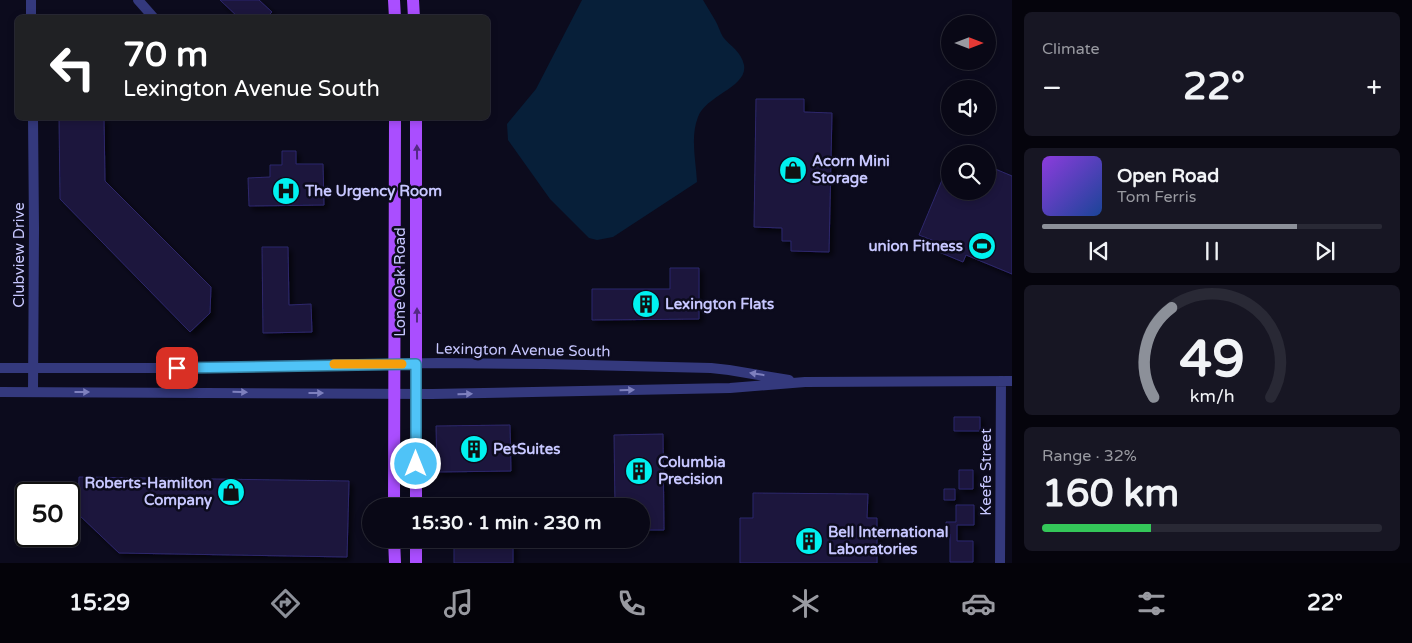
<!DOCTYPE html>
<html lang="en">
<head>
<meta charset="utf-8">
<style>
  :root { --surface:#090816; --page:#171623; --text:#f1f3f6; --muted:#999aa1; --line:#292935; --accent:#8c9099 }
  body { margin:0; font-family:"Varela Round",sans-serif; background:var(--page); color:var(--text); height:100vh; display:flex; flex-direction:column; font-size:19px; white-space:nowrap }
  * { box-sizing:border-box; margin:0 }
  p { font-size:16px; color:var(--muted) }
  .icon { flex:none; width:28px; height:28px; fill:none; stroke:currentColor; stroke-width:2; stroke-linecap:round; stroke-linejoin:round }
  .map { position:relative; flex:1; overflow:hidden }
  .drawer { display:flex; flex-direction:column; gap:12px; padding:12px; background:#05040c; width:400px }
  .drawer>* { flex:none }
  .hud { position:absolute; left:15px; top:15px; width:475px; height:105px; border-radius:8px; box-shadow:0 2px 8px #0003,0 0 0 1px var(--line); background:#202124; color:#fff; overflow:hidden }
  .needle { width:32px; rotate:90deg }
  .controls { position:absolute; left:941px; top:15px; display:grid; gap:10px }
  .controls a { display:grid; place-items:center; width:55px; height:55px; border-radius:50%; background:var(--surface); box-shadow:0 2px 8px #0003,0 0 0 1px var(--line); font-size:25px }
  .speed { position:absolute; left:15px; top:482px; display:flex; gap:10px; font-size:25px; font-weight:700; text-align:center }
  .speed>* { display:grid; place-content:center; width:65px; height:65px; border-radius:50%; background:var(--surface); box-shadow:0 2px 8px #0003,0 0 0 1px var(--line); line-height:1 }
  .speed .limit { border:2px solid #111; border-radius:8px; background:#fff; color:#111 }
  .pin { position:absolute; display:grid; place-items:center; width:42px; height:42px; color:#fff; margin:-21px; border-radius:10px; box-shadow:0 2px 8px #0006 }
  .me { position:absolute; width:55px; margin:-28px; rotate:0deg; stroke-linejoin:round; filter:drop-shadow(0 0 4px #0008) }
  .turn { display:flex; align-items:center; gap:18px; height:105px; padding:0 25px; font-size:22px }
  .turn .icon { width:65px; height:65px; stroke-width:2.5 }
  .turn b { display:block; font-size:35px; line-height:42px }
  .big { font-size:38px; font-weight:700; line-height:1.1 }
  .drawer .widget { flex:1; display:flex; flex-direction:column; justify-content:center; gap:8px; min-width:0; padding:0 18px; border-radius:8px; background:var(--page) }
  .drawer .dial { align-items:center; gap:0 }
  .dial svg { height:130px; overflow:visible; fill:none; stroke:var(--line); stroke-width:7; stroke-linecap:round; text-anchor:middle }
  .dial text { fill:var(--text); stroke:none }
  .song { display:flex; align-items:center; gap:15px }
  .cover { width:60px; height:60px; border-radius:8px; background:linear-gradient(135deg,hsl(270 70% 55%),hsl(220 70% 35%)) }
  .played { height:5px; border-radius:2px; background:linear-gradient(90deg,var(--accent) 75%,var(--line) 75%) }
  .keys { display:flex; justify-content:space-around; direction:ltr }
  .heat { display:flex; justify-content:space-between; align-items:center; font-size:28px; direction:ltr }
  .charge { height:8px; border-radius:4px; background:linear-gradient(90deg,#34c759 32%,var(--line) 0) }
  .trip { position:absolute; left:362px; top:498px; width:288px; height:50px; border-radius:25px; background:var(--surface); box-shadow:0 2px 8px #0003,0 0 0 1px var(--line); font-weight:700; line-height:50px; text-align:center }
  .tabs { display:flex; height:80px; justify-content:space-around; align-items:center; background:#040309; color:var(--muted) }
  .tabs .icon { width:35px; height:35px }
  .tabs .selected { color:var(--accent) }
  .tabs b { font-size:22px; color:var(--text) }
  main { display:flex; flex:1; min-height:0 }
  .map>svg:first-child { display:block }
  .water { fill:#071f39 }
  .building { fill:#1a163e; stroke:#2e286b; filter:url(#shadow) }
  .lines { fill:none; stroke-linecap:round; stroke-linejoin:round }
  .minor { stroke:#34397d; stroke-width:10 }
  .major { stroke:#aa4eff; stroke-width:12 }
  .oneway { fill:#532983 }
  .oneway2 { fill:#7e80be }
  .route-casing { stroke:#337fa1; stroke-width:12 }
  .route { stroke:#4fc3f7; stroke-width:9 }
  .slow { stroke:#f59e0b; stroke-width:9 }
  .labels { text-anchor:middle; stroke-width:5; stroke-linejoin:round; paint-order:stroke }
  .poi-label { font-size:15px; font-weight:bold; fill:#c7c7ff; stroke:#0c0b1d; text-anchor:start }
  .street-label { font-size:15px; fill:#c7c7ff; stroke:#0c0b1d }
</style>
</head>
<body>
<main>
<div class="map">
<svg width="1012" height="563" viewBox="0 0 1012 563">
  <defs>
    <filter id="shadow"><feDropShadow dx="3.5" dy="3.5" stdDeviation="2.5" flood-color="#0009"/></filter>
  </defs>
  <rect width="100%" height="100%" fill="#0c0b1d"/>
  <!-- water -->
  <path class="water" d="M582 0H703C707 7 711 13 715 20 718 25 720 32 723 37 731 47 741 51 744 65 748 87 706 95 698 117 690 137 696 161 697 182L613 237 597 240 589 238 550 199 508 140 507 124 536 89Z"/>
  <!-- building -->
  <path class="building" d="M220 0H259L272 12 266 18H239Z
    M756 99H804V112L832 113 829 252 791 251V241H782V228L754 227Z
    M59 118H104L105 181 211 287 210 313 190 332 60 199Z
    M282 151H296V164H323L324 205 249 206 248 178 270 177V165H282Z
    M950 161V191H988V166L1012 176V274L966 255 963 262 939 252 942 244 919 235Z
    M262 247H288L289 305 311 304 312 332 263 333Z
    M670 268H699V319L592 320V289H670Z
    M954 417H980V431H954Z
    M510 425 511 471 437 472 436 426Z
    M663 434 664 530H641V506H615L614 435Z
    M959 470H973V489H959Z
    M79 477 349 481 347 557 119 553 78 514Z
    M944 489H955V500H944Z
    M753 493 868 494 867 518H877V563H740V518H753Z
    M956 505H974V525H957V541H973V562H950V534H946V522H956Z
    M454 541H513V563H454Z"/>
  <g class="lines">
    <!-- minor -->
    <path class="minor" d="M31 0V18
      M138 0 154 18
      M33 118 34 229 33 392
      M0 368H159L438 363 544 364 711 368 729 370 789 380
      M0 392 432 394 730 388 805 382 1012 381
      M1000 563 1001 381"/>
    <!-- major -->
    <path class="major" d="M394 0 395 18
      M413 0 414 18
      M416 118V506
      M394 506 395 118
      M394 539 395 563
      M416 563V539"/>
  </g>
  <!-- one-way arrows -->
  <defs><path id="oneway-solid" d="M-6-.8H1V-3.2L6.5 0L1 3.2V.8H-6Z" transform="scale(1.25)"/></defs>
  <g class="oneway">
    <use href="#oneway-solid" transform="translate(417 152) rotate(-91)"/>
    <use href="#oneway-solid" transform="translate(417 315) rotate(-90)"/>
  </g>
  <g class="oneway2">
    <use href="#oneway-solid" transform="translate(757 374) rotate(-171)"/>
    <use href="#oneway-solid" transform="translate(627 390) rotate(-2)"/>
    <use href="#oneway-solid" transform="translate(82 392)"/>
    <use href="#oneway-solid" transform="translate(240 392) rotate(1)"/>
    <use href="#oneway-solid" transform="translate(316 393)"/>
    <use href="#oneway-solid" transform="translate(465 394) rotate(-1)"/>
  </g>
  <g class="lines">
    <!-- route casing -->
    <g class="route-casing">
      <path id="route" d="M177 368 416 364V464"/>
    </g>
    <!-- route -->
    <use href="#route" class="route"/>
    <!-- slow -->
    <path class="slow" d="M334 364H402"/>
  </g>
  <!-- icons -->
  <defs>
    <g id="shop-disc" transform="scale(1.4375)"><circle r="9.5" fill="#00f2f0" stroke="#0c0b1d"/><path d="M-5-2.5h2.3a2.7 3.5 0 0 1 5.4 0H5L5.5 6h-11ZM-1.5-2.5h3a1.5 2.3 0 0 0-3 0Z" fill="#111"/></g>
    <g id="hospital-disc" transform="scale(1.4375)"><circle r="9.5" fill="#00f2f0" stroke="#0c0b1d"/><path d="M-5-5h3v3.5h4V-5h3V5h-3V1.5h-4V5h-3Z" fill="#111"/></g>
    <g id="stadium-disc" transform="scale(1.4375)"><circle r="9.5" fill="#00f2f0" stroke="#0c0b1d"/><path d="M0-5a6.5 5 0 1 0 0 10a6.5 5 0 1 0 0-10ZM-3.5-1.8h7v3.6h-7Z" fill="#111"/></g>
    <g id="building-disc" transform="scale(1.4375)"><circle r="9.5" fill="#00f2f0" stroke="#0c0b1d"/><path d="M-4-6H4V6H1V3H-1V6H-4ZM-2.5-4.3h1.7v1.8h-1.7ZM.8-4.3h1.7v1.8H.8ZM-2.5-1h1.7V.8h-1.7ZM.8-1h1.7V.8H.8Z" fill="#111"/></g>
  </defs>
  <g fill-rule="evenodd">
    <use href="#shop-disc" x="793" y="170"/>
    <use href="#hospital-disc" x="286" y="191"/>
    <use href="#stadium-disc" x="982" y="246"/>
    <use href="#building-disc" x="646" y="304"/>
    <use href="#building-disc" x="474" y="449"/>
    <use href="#building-disc" x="639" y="471"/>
    <use href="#shop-disc" x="231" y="492"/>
    <use href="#building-disc" x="809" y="541"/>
  </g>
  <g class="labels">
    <!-- poi labels -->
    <g class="poi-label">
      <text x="812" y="166">Acorn Mini<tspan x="812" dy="17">Storage</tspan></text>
      <text x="305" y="196">The Urgency Room</text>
      <text x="963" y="251" text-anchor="end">union Fitness</text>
      <text x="665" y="309">Lexington Flats</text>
      <text x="493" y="454">PetSuites</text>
      <text x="658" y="467">Columbia<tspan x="658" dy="17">Precision</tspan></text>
      <text x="212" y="488" text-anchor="end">Roberts-Hamilton<tspan x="212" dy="17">Company</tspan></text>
      <text x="828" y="537">Bell International<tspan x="828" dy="17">Laboratories</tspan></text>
    </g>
    <!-- street labels -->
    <g class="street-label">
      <text transform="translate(19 255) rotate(-90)" y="5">Clubview Drive</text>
      <text transform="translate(400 282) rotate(-90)" y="5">Lone Oak Road</text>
      <text transform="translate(523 350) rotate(1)" y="5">Lexington Avenue South</text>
      <text transform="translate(986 472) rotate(-90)" y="5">Keefe Street</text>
    </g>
  </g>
</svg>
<div class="controls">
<a><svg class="needle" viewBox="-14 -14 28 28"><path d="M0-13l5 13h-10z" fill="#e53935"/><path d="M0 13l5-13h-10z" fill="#999aa1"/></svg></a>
<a><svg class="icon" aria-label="sound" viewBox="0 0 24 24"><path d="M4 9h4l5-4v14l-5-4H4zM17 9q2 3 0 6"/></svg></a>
<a><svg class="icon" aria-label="search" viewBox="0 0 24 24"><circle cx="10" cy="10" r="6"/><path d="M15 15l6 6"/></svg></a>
</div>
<div class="speed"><div class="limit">50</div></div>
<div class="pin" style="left:177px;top:368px;background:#d93025"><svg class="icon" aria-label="arrive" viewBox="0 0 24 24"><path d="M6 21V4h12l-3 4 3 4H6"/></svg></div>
<svg class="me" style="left:416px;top:464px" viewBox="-20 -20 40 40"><circle r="17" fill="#4fc3f7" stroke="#fff" stroke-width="3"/><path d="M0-11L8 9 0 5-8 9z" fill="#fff"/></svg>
<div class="trip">15:30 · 1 min · 230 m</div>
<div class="hud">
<div class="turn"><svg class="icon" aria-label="left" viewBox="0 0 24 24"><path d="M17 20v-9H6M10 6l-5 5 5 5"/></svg><div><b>70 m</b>Lexington Avenue South</div></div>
</div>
</div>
<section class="drawer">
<div class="widget"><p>Climate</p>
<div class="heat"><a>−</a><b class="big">22°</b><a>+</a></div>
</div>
<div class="widget">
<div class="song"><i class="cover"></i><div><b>Open Road</b><p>Tom Ferris</p></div></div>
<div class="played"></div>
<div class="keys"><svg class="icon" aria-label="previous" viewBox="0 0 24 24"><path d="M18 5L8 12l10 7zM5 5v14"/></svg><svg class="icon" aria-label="pause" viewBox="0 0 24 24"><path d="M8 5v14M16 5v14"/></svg><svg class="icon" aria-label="next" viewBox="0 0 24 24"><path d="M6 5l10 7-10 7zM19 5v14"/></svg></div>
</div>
<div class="widget dial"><svg viewBox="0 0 100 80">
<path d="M14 69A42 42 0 1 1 86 69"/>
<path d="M14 69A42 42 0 0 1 25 14" stroke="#8c9099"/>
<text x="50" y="56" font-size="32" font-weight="700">49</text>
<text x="50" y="72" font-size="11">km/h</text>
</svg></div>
<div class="widget"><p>Range · 32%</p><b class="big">160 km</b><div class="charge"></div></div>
</section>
</main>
<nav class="tabs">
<b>15:29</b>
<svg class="icon selected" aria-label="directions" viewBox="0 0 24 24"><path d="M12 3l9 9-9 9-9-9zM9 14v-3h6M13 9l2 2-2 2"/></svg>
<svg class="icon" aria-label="music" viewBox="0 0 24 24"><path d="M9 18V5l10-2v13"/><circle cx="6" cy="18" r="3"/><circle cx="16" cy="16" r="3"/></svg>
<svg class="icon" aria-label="phone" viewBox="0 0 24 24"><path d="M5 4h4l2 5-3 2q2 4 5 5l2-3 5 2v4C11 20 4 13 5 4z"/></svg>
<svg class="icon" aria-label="climate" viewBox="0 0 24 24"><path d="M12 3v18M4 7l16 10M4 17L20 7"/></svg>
<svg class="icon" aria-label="car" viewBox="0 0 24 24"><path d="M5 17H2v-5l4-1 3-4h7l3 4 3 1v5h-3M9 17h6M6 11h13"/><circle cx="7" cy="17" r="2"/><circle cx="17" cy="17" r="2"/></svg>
<svg class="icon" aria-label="filters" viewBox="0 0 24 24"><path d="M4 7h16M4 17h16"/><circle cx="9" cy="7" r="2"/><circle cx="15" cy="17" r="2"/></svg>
<b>22°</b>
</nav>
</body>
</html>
